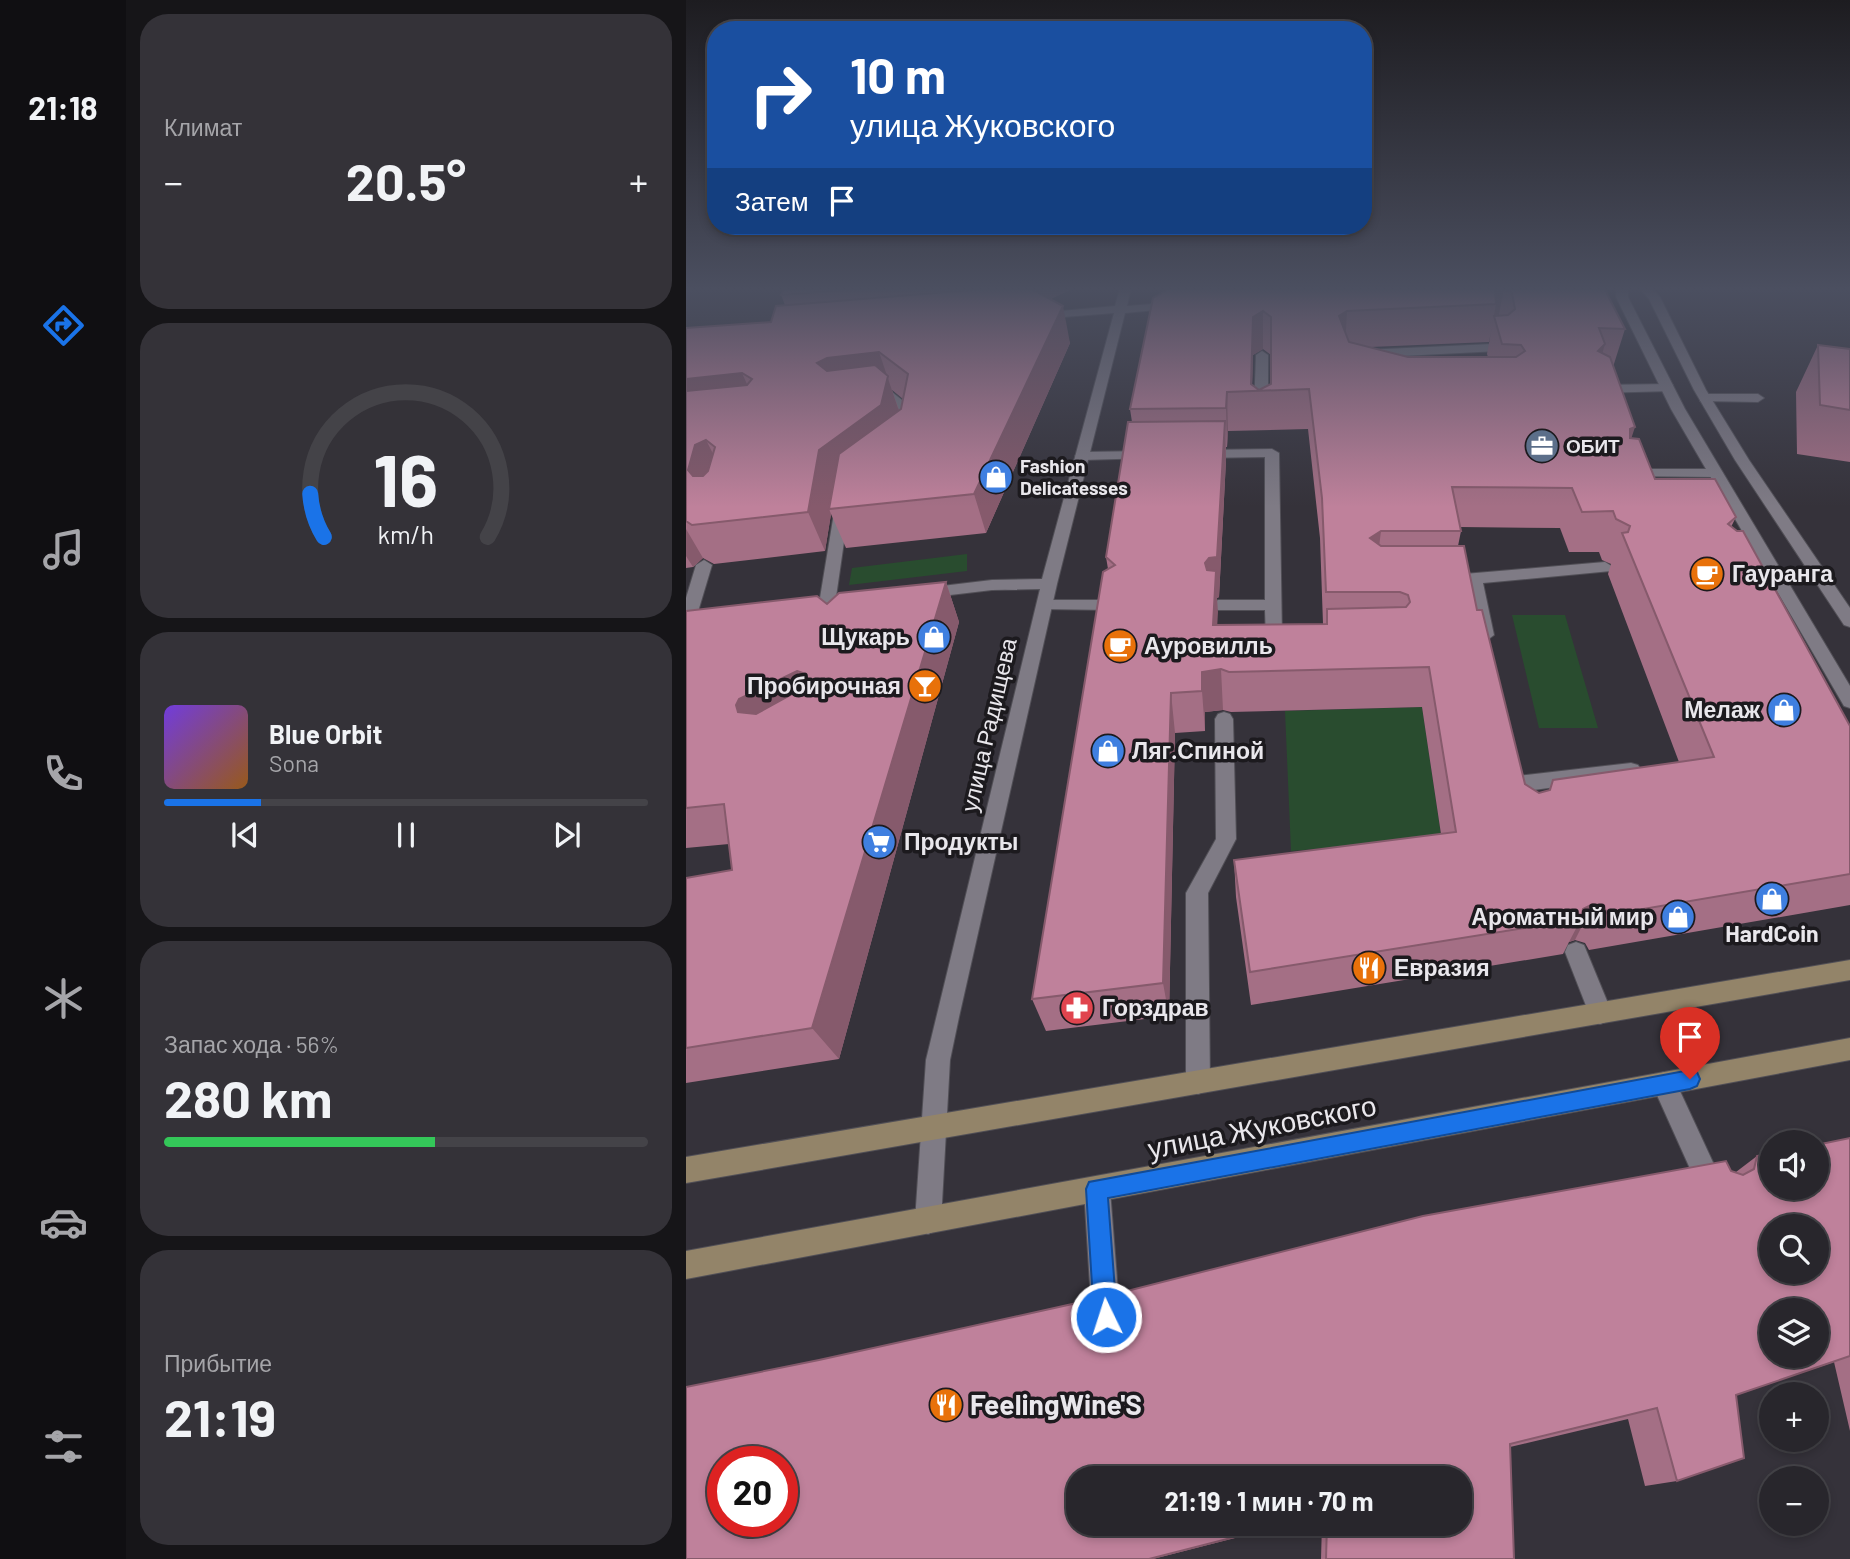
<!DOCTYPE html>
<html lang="ru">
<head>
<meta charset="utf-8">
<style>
  :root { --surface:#28262c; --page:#343238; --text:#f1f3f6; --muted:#a5a5a9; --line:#444348; --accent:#1a73e8 }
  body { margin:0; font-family:Barlow,sans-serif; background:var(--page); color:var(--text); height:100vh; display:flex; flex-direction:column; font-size:26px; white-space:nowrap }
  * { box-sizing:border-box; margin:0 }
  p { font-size:23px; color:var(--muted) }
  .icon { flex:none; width:38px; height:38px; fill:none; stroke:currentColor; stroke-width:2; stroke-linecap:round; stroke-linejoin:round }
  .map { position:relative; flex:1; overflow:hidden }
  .panel { display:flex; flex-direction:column; gap:14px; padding:14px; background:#161518; width:560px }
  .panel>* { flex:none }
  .top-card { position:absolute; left:21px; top:21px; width:665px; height:214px; border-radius:28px; box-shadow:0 4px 10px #0003,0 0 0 2px var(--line); background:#1a4fa0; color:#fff; overflow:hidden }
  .tools { position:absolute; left:1073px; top:1130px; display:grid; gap:14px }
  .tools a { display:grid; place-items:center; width:70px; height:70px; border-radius:50%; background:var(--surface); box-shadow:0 4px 10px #0003,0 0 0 2px var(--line); font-size:35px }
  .speed { position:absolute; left:21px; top:1446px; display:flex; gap:14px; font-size:35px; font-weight:700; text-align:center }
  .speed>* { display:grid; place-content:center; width:91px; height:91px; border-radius:50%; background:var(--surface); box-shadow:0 4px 10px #0003,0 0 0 2px var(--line); line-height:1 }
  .speed .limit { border:10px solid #d22; background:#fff; color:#111 }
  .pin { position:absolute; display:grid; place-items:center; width:60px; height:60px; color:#fff; margin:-72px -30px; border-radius:50% 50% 50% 0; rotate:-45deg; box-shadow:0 0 7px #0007 }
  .pin .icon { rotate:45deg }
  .me { position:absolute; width:77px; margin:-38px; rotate:356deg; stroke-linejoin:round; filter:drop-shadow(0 0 5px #0008) }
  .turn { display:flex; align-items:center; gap:24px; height:147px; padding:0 28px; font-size:32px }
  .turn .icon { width:91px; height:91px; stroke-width:2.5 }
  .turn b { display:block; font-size:49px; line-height:60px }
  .then { display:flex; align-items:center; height:66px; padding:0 28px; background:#0003; gap:14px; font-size:26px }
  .big { font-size:52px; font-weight:700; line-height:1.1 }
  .panel .tile { flex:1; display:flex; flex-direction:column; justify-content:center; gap:10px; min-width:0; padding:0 24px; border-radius:28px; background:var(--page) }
  .panel .dial { align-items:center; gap:0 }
  .dial svg { height:182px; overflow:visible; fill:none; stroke:var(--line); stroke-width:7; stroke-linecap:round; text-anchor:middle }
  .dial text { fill:var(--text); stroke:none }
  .song { display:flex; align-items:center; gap:21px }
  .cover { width:84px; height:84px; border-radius:10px; background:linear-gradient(135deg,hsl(260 70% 55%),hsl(30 70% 35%)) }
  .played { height:7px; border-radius:4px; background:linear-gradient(90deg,var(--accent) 20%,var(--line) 20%) }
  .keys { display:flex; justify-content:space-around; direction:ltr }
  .heat { display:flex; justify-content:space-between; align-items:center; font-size:38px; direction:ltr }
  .charge { height:10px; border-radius:5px; background:linear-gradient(90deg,#34c759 56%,var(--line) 0) }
  .trip { position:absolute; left:380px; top:1466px; width:406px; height:70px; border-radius:28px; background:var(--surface); box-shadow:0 4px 10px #0003,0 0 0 2px var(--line); font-weight:700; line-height:70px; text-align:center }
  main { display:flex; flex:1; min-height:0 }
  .tab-bar { display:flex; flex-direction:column; width:126px; justify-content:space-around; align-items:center; background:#100f12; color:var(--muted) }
  .tab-bar .icon { width:49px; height:49px }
  .tab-bar .on { color:var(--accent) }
  .tab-bar b { font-size:32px; color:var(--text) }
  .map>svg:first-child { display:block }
  .green { fill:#294c2f }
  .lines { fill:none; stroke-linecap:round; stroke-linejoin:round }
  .service-casing { stroke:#514f56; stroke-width:2 }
  .minor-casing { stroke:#514f56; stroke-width:2 }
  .tertiary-casing { stroke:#514f56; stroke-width:2 }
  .secondary-casing { stroke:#514f56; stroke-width:2 }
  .service { fill:#7f7b85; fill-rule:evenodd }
  .minor { fill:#7f7b85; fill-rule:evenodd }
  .tertiary { fill:#7f7b85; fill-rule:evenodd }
  .secondary { fill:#938469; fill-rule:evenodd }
  .wall { fill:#a46f85; fill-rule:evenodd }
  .shaded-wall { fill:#865a6c }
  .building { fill:#bf819b; stroke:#865a6c; stroke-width:2; fill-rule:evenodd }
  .route { fill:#1a73e8; stroke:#114b97; stroke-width:2 }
  .labels { text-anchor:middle; stroke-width:7; stroke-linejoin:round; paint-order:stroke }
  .far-poi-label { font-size:19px; font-weight:bold; fill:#e9e7ec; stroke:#1c1a1e; text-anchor:start }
  .poi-label { font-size:23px; font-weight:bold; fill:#e9e7ec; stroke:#1c1a1e; text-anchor:start }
  .street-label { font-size:23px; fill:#e9e7ec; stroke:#1c1a1e }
  .near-street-label { font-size:28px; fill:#e9e7ec; stroke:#1c1a1e }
  .near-poi-label { font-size:28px; font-weight:bold; fill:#e9e7ec; stroke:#1c1a1e; text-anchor:start }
</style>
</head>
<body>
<main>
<nav class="tab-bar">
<b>21:18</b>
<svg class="icon on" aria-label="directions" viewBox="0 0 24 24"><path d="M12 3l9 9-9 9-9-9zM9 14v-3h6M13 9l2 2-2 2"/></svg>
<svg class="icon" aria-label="music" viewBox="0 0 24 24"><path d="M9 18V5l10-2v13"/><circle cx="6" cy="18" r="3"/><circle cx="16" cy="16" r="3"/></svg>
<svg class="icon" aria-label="phone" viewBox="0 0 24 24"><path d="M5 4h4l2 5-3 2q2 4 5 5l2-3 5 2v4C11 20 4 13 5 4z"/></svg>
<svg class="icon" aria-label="climate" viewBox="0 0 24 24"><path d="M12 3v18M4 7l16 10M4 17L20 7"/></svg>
<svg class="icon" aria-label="car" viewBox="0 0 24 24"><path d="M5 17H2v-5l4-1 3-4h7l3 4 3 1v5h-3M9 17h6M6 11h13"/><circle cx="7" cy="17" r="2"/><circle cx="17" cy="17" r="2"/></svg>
<svg class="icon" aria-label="filters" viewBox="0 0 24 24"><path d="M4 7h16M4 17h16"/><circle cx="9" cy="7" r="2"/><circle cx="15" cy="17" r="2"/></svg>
</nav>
<section class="panel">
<div class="tile"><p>Климат</p>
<div class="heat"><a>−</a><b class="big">20.5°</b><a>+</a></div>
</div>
<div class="tile dial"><svg viewBox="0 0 100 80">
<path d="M14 69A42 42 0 1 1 86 69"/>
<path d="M14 69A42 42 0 0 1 8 50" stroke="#1a73e8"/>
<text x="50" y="56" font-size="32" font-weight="700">16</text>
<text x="50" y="72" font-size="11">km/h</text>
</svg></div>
<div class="tile">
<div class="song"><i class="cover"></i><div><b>Blue Orbit</b><p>Sona</p></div></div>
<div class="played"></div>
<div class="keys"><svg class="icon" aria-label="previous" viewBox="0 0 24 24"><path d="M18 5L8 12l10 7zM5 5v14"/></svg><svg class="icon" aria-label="pause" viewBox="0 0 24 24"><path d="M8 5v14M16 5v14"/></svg><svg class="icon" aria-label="next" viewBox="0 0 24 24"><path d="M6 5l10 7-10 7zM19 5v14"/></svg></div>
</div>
<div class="tile"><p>Запас хода · 56%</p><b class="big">280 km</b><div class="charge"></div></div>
<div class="tile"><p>Прибытие</p><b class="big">21:19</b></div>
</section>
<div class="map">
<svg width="1164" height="1559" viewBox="0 0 1164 1559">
  <rect width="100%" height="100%" fill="#35323a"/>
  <!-- green -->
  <path class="green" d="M281 554V571L163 585 166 568Z
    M826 615H879L912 728H853Z
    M736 707 760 869 665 846 605 851 599 711Z"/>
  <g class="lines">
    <!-- service casing -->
    <g class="service-casing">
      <path id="service" d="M810 328 816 332 819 347 813 351 677 358 671 354 677 350 806 344 804 332Z
        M576 351 582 355V416L575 420 568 416V408L570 355Z
        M982 384 987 385V391L911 393 905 389 911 385Z
        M206 392 231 412 226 430H216L214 427 217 413 203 400 184 403 178 399 184 395Z
        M1019 394H1072L1078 398 1072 402 1014 401V395Z
        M586 449 593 453 596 636 603 638 605 642 597 648 582 646 580 642 579 610H532L524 605 532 600H579V457L516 458 509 454 516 450Z
        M461 451 466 452V458L396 460 389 456 396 452Z
        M940 469H1030L1037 473 1030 477 935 476V470Z
        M156 503 163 507 149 604 141 609 133 604 149 507Z
        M18 560 26 565 8 625 0 631V598L10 565Z
        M919 562 927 567 925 571 797 583 808 635 800 641 792 635 781 584 772 583 770 579 778 574Z
        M359 600H425L433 605 425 610 353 609 351 605Z
        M538 712 544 714 547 719 550 839 522 893 524 1082 521 1090 512 1094 503 1090 500 1082V893L530 839 529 719 532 714Z
        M945 763 952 765 955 770 952 775 945 777 832 792 825 789 822 784 825 779 832 776Z
        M890 942 898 945 926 1013 922 1021 914 1024 906 1021 879 952 882 945Z
        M978 1072 987 1076 1037 1184 1033 1193 1024 1197 1015 1193 966 1084 969 1076Z
        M411 1177 420 1181 424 1190 434 1317 430 1327 420 1331 410 1327 406 1317 398 1190 402 1181Z"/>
    </g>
    <!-- minor casing -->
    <g class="minor-casing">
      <path id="minor" d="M434 288H445L441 306 491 302 497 305 491 308 439 313 371 584 273 1017 264 1060 255 1221 251 1230 242 1234 233 1230 229 1221 240 1060 354 589 306 590 239 598 231 593 239 588 306 580 356 579 428 313 353 319 347 316 353 313 429 306Z"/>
    </g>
    <!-- tertiary casing -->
    <g class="tertiary-casing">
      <path id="tertiary" d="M930 288H942V297L999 409 1164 686V708L1158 706 985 409 930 297Z
        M953 288H965L974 297 1020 390 1063 460 1164 608V627L1158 625 1049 460 1008 390 963 299Z"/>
    </g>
    <!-- secondary casing -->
    <g class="secondary-casing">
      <path id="secondary" d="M1164 960V980L0 1183V1157Z
        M1164 1038V1060L0 1279V1251Z"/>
    </g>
    <!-- service -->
    <use href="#service" class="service"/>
    <!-- minor -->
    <use href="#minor" class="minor"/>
    <!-- tertiary -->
    <use href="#tertiary" class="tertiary"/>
    <!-- secondary -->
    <use href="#secondary" class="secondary"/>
  </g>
  <!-- wall -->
  <path class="wall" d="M98 288H388L364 299 384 343 300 533 160 548 145 514 139 551 28 564 17 558 7 567 0 568V328L85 322 99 305 95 295ZM206 390 217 399 215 409 213 410Z
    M485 288H918L939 329 927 367 945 438 969 479 1050 517 1045 527 1164 726V905L903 950 899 943 889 940 883 942 877 954 565 1005 550 897 548 860 755 834 736 707 545 712 537 710 519 712V731L489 733 483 1016 360 1031 346 999 422 569 420 557 446 422 444 409ZM806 327 801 354 802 357H722L684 347 803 342ZM577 349 585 355V384L573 390 566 385 567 355ZM622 429 634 538 637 624 531 625V598L533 597 540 460V447H541L542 431ZM774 527 874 528 883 552H913L916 560 925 564 922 574 993 762 867 780 863 790 853 793 839 784 791 610 772 546 775 531Z
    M1132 345 1164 349V462L1111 454 1110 392Z
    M260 582 273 622 153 1059 0 1083V878L46 870 43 844 0 848V611L141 604Z
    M1164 1138V1431L1148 1362 1050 1395 991 1481 959 1486 942 1419 824 1447 828 1559H635L636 1524H774V1479L392 1524H604L467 1559H0L400 1314 408 1317 1045 1171 1050 1172 1071 1156Z"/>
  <!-- shaded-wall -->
  <path class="shaded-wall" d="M335 288H388L340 311Z
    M816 288H818L811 325 808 316 806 327 810 304 809 291Z
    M377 306 384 343 300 533 288 494Z
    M577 311V349L567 355 566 391H565L567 317Z
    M661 311 659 348 653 316Z
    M919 344 908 383 912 351Z
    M193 352 214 414 143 509 145 514 139 551 122 512 133 450 155 395 131 363 141 358Z
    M56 373 73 411 0 419V379Z
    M541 392 542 431 541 447 540 408Z
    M539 421 540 460 533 597 531 598 532 612 529 665 519 563Z
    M949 427 936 467 944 429Z
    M20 440 40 479 23 509 2 470 9 445Z
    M0 529 17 558 7 567 0 556Z
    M695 531 690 571 684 538Z
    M260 582 273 622 153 1059 126 1028Z
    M535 669 537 710 519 712V731L516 691V672Z
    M111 671 132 711 75 744 52 712 50 705 53 699Z
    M485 693 489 733 483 1016 477 983Z
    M907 904 889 940 883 942 895 919 897 909Z"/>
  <!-- building -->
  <path class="building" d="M98 288H187L95 295Z
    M311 288H344L377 306 288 494 143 509 153 454 215 409 222 374 193 352 141 358 131 363 141 371 189 365 202 376 195 405 133 450 122 512 6 525 0 521V391L61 385 66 379 56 373 0 379V328L85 322 90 306ZM20 440 29 447 22 471 17 476H7L2 470 9 445Z
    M485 288H816L809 291 810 304 661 311 653 316 663 342 722 357H830L839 351 835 345 816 344 808 316 822 315 829 309 826 293 820 288H918L939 329 913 328 919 344 912 351 924 357 949 427 944 429V438L953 439 969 479H1029L1050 517 1042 524 1051 531H1057L1164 726V874L922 915 918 907 907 904 897 909 895 919 564 972 548 860 770 832 743 667 543 672 535 669 516 672V691L485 693 477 983 346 999 417 572 429 565 420 557 442 422 539 421 531 557 523 558 519 563 521 570 530 571 527 625 641 624V609L720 607 724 602 722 595 714 592H640L636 498 623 389 541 392 540 408 444 409 467 298ZM577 311 585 317V384L573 390 565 384 567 317ZM766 487 886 488 896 512 927 511 930 519 944 526 942 532 936 533 1028 757 867 780 864 790 853 793 839 784 796 610H791L778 546H695L684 538 695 531H775Z
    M1132 345 1164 349V410L1134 405Z
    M260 582 126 1028 0 1048V878L46 870 38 804 0 808V611L131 596 141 604 153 593ZM111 671 117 673 121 680 117 688 70 714 52 712 50 705 53 699Z
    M1164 1138V1356L1050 1395 1058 1458 991 1481 971 1408 824 1444 828 1559H640L641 1524H774V1479H392V1524H600L463 1559H0V1387L133 1360 391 1303 395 1313 408 1317 421 1311 425 1295 737 1216 1040 1161 1045 1171 1057 1175 1068 1169 1071 1156 1085 1153V1188H1130V1145ZM1085 1227H1130V1272H1085ZM1085 1311H1130V1356H1085ZM37 1461H96V1521H37Z"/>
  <!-- sky -->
  <linearGradient id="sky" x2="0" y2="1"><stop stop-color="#1d1c20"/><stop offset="0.57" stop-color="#4b4f60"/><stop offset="1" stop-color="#4b4f60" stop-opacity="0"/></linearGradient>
  <rect width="1164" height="507" fill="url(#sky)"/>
  <!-- route -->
  <path class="route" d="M1004 1070 1011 1072 1014 1079 1011 1086 1004 1089 422 1198 431 1317 428 1325 420 1328 411 1325 408 1317 400 1189 403 1182Z"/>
  <!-- icons -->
  <defs>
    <g id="office-disc" transform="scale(1.75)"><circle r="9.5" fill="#5c6f8a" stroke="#1c1a1e"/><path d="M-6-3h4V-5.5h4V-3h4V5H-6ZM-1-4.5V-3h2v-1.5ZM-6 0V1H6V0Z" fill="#fff"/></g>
    <g id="shop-disc" transform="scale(1.75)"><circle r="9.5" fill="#3f7fe0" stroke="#1c1a1e"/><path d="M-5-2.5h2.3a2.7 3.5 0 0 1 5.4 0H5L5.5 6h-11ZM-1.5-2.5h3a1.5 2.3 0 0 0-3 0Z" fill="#fff"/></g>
    <g id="cafe-disc" transform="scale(1.75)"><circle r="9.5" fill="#e8710a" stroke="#1c1a1e"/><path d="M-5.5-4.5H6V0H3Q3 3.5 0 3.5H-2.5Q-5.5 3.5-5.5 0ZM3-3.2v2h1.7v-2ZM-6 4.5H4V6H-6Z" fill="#fff"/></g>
    <g id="bar-disc" transform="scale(1.75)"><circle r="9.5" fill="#e8710a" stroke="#1c1a1e"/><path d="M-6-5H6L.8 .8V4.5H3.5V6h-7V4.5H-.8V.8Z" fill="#fff"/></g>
    <g id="supermarket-disc" transform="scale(1.75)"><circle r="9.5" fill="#3f7fe0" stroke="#1c1a1e"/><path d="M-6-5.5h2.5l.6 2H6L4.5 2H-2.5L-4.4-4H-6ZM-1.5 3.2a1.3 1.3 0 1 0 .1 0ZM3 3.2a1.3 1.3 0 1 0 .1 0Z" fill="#fff"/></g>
    <g id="restaurant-disc" transform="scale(1.75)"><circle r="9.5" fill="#e8710a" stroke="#1c1a1e"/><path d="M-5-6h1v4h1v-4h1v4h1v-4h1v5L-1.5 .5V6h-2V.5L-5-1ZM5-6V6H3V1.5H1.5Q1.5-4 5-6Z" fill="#fff"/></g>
    <g id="pharmacy-disc" transform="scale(1.75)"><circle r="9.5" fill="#e0444e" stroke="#1c1a1e"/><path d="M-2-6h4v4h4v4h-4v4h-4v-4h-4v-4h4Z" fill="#fff"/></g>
  </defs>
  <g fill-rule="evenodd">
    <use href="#office-disc" x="856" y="446"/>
    <use href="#shop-disc" x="310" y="477"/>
    <use href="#cafe-disc" x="1021" y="574"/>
    <use href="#shop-disc" x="248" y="637"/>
    <use href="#cafe-disc" x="434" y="646"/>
    <use href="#bar-disc" x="239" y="686"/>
    <use href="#shop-disc" x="1098" y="710"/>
    <use href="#shop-disc" x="422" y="751"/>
    <use href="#supermarket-disc" x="193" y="842"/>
    <use href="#shop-disc" x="1086" y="899"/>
    <use href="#shop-disc" x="992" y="917"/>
    <use href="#restaurant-disc" x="683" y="968"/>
    <use href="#pharmacy-disc" x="391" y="1008"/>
    <use href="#restaurant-disc" x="260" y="1405"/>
  </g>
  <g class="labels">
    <!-- far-poi labels -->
    <g class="far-poi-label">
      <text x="880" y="453">ОБИТ</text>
      <text x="334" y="473">Fashion<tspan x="334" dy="22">Delicatesses</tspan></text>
    </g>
    <!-- poi labels -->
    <g class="poi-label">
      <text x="1046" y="582">Гауранга</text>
      <text x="224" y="645" text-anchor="end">Щукарь</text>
      <text x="458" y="654">Ауровилль</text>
      <text x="215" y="694" text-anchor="end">Пробирочная</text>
      <text x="1074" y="718" text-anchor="end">Мелаж</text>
      <text x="446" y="759">Ляг.Спиной</text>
      <text x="218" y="850">Продукты</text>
      <text x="968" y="925" text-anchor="end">Ароматный мир</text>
      <text x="1086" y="942" text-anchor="middle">HardCoin</text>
      <text x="708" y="976">Евразия</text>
      <text x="416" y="1016">Горздрав</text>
    </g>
    <!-- street labels -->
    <g class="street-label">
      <text transform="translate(303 725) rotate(-77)" y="8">улица Радищева</text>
    </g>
    <!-- near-street labels -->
    <g class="near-street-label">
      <text transform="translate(576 1127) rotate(-11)" y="10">улица Жуковского</text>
    </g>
    <!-- near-poi labels -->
    <g class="near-poi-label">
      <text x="284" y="1415">FeelingWine'S</text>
    </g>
  </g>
</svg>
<div class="tools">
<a><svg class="icon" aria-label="sound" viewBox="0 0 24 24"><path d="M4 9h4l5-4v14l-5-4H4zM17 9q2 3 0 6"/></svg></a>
<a><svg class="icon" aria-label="search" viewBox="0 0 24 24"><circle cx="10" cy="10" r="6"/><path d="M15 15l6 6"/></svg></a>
<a><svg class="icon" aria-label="layers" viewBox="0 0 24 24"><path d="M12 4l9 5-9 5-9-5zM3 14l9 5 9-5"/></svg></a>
<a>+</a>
<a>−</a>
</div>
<div class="speed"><div class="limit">20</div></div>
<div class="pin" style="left:1004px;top:1079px;background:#d93025"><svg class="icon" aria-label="arrive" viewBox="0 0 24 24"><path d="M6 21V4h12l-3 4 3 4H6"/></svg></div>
<svg class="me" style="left:420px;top:1317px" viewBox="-20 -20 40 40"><circle r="17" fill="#1a73e8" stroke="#fff" stroke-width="3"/><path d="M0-11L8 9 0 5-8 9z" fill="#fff"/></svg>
<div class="trip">21:19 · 1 мин · 70 m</div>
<div class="top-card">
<div class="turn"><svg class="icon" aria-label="right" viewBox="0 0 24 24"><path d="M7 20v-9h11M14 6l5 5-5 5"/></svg><div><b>10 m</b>улица Жуковского</div></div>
<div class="then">Затем<svg class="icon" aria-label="arrive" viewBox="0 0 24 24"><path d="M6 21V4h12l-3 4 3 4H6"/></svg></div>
</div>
</div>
</main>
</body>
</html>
